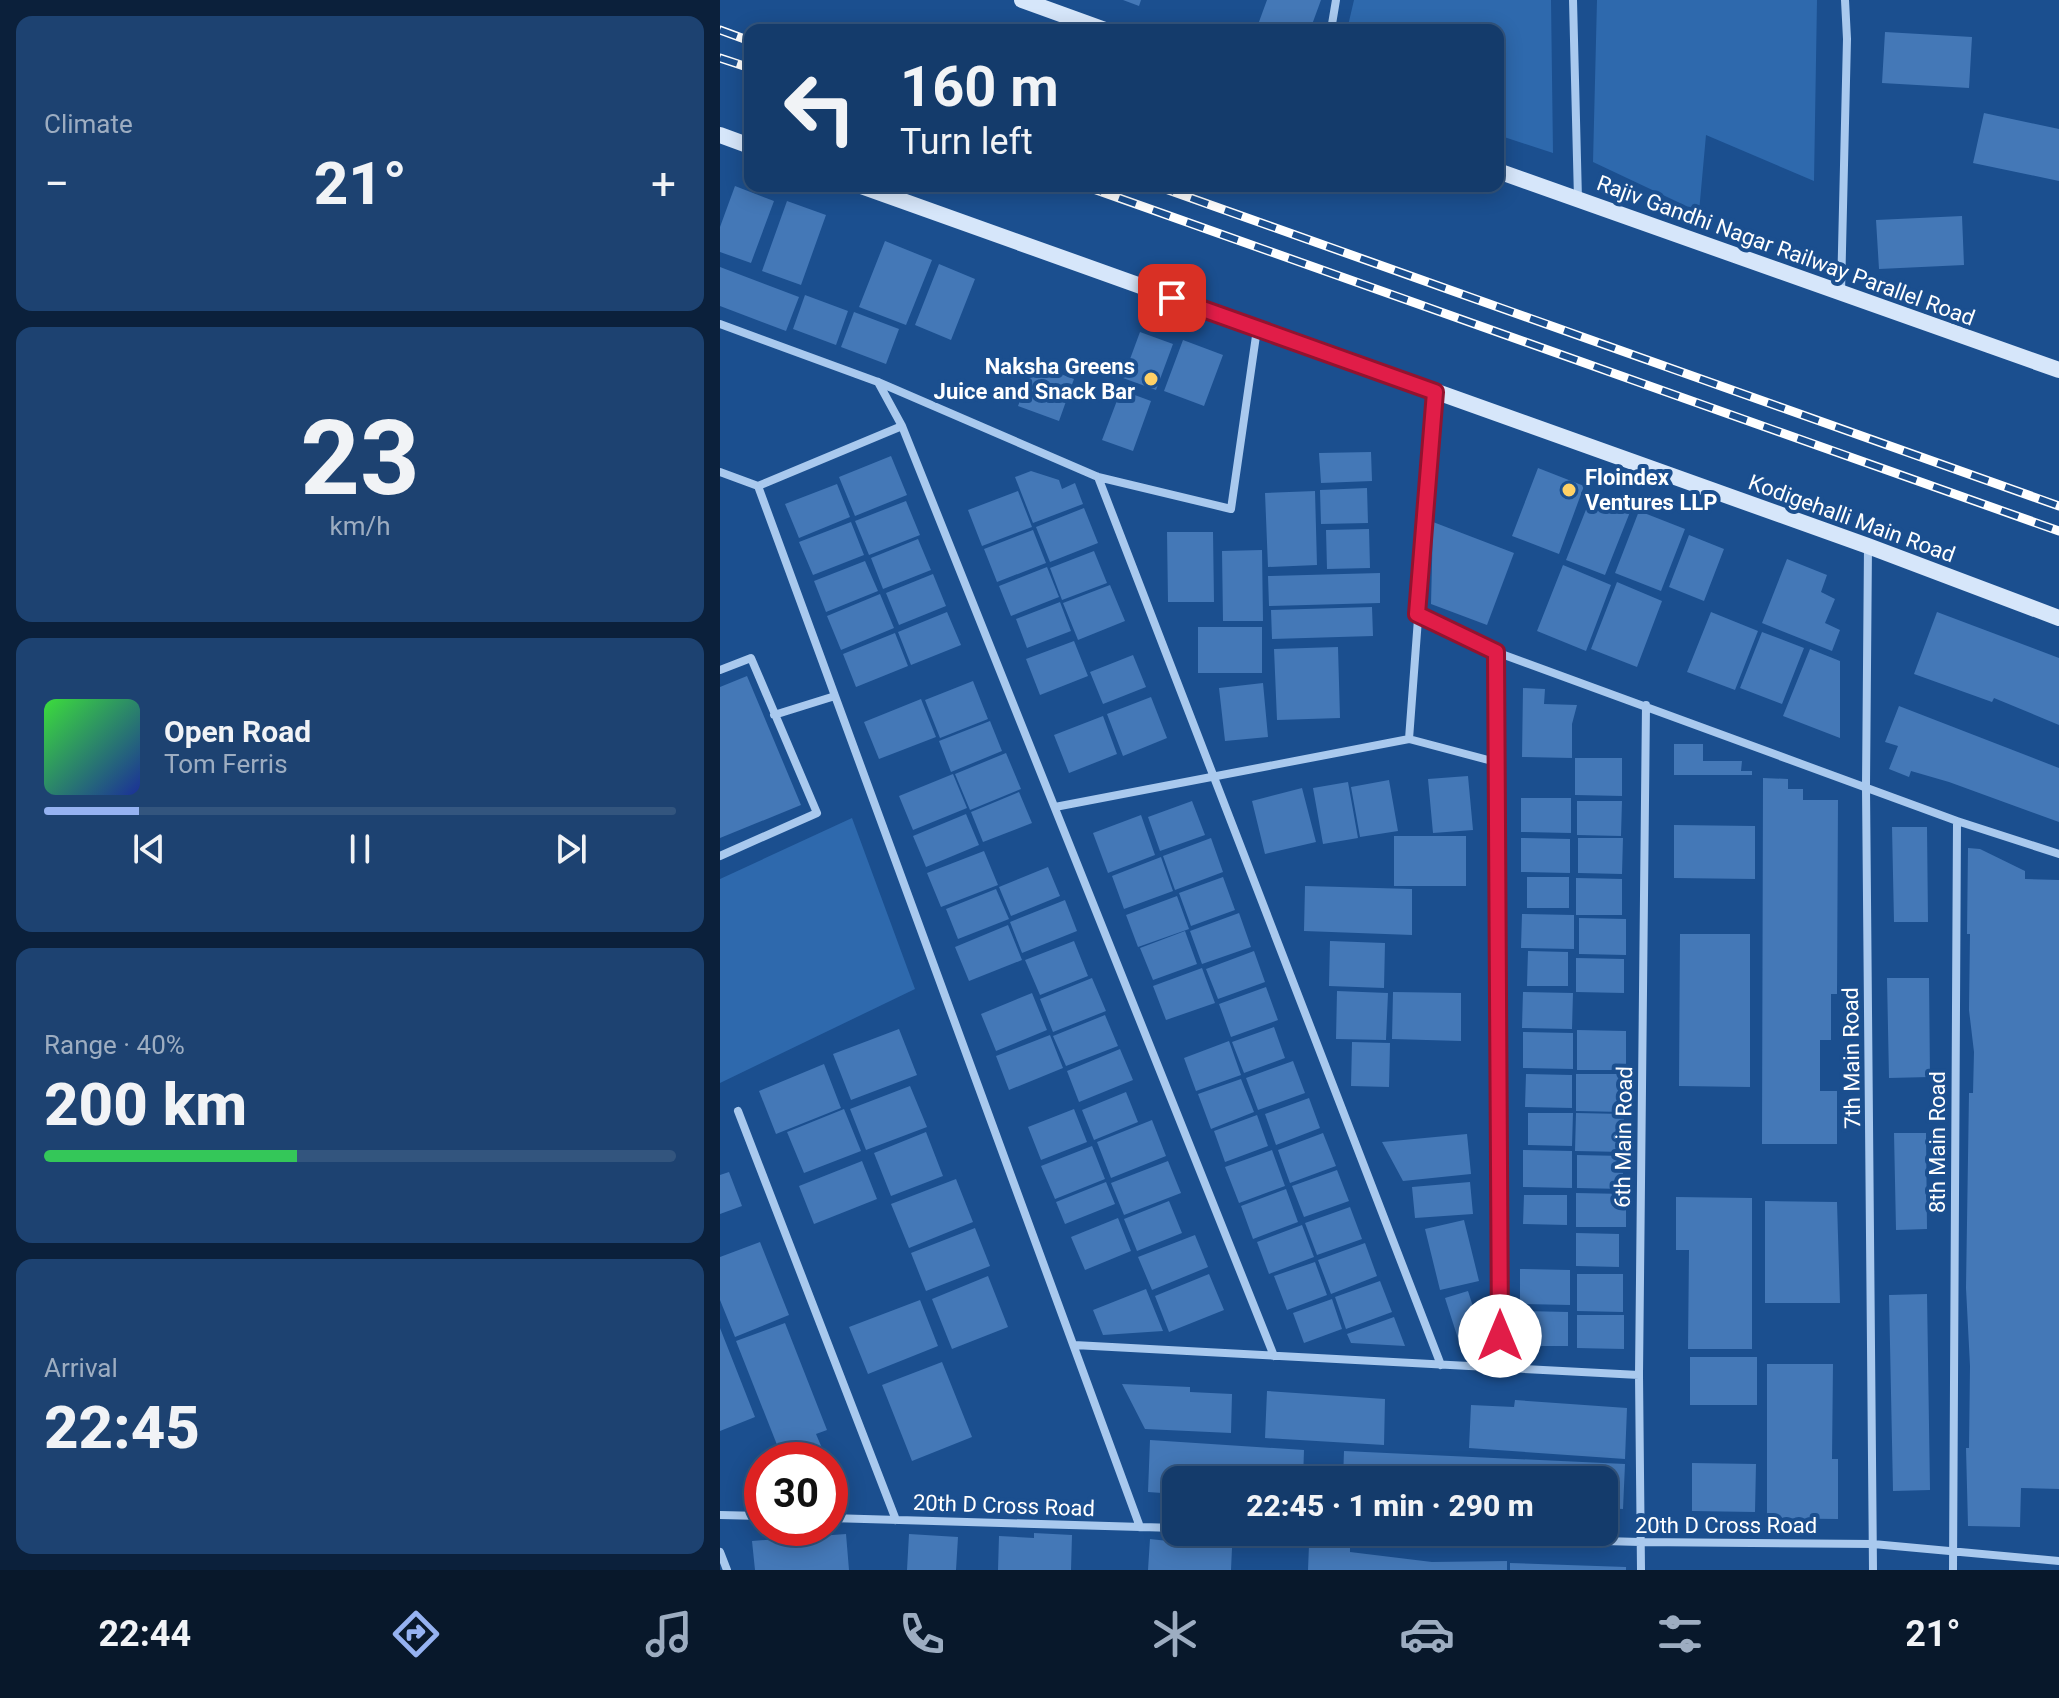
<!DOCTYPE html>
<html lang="en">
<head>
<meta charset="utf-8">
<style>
  :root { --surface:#143b6b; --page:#1d4271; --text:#f1f3f6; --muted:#9dadc1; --line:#33557e; --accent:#95b2f1 }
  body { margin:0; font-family:Roboto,sans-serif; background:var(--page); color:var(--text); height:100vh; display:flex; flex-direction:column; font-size:30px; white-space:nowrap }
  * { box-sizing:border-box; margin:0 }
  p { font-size:26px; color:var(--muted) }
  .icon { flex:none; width:44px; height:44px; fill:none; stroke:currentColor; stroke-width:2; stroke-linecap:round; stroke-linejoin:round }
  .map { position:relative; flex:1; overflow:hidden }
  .side { display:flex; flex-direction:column; gap:16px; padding:16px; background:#0b203b; width:720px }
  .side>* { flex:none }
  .top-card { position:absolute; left:24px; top:24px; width:760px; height:168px; border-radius:16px; box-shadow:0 4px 20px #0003,0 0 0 2px var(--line); background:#143b6b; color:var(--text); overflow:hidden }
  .speed { position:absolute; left:24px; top:1442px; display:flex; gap:16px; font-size:40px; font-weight:700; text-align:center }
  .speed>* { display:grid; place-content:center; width:104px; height:104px; border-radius:50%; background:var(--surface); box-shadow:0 4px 20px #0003,0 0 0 2px var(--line); line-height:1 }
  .speed .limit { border:12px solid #d22; background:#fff; color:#111 }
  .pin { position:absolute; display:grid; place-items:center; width:68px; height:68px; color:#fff; margin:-34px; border-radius:16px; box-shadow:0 4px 12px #0006 }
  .me { position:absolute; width:88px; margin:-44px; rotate:0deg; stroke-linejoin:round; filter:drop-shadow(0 0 6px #0008) }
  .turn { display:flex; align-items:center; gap:28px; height:168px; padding:0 24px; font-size:36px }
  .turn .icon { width:104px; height:104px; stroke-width:2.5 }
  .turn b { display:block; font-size:56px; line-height:68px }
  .big { font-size:60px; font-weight:800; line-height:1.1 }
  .side .widget { flex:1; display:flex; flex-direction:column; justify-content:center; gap:12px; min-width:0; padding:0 28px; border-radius:16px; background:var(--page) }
  .side .dial { align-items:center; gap:0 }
  .dial b { font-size:104px; line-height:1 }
  .song { display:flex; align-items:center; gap:24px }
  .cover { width:96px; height:96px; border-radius:12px; background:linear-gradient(135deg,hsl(120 70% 55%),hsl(230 70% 35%)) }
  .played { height:8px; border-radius:4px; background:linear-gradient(90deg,var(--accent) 15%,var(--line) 15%) }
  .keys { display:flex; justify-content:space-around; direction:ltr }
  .heat { display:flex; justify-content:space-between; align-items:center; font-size:44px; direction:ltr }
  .charge { height:12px; border-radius:6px; background:linear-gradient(90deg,#34c759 40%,var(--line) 0) }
  .trip { position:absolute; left:442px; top:1466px; width:456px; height:80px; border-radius:16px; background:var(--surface); box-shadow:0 4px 20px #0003,0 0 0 2px var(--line); font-weight:800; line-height:80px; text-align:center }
  .tab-bar { display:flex; height:128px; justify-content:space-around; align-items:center; background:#08182b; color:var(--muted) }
  .tab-bar .icon { width:56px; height:56px }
  .tab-bar .on { color:var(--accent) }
  .tab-bar b { font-size:36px; color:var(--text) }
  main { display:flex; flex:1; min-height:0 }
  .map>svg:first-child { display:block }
  .green { fill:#2e69ad }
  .building { fill:#4478b7 }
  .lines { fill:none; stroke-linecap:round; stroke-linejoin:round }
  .street { stroke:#a9c9ee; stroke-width:8 }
  .secondary { stroke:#d6e6fa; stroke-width:16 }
  .rail-casing { stroke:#fff; stroke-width:9 }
  .rail { stroke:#1b4f8f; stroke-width:6; stroke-dasharray:18; stroke-linecap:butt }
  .route-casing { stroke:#92132f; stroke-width:20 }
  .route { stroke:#e11d48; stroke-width:14 }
  .poi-dot { fill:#ffd166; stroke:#1b4f8f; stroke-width:3 }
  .labels { text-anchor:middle; stroke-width:8; stroke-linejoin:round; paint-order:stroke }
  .street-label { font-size:22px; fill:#fff; stroke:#1b4f8f }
  .poi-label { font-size:22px; font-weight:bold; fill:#fff; stroke:#1b4f8f; text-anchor:end }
</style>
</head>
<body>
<main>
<section class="side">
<div class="widget"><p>Climate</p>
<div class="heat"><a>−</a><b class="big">21°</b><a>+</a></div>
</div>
<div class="widget dial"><b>23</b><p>km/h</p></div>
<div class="widget">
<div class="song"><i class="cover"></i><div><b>Open Road</b><p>Tom Ferris</p></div></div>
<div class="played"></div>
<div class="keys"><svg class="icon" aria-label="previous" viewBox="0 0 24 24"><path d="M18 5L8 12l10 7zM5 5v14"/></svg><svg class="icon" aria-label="pause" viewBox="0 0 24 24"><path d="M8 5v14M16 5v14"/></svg><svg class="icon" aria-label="next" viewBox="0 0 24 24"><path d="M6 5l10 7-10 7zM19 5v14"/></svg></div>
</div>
<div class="widget"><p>Range · 40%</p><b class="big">200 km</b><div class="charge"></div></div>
<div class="widget"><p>Arrival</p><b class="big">22:45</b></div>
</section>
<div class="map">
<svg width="1339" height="1570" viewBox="0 0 1339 1570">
  <rect width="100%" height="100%" fill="#1b4f8f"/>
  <!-- green -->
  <path class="green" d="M634 0H831L833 153 778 135V30H627Z
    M877 0H1097L1094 181 986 135 979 212 873 162Z
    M132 818 195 989 0 1083V879Z"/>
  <!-- building -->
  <path class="building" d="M403 0H421L419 6Z
    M547 0H601L590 30H536Z
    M1165 32 1252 37 1249 88 1162 83Z
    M1264 113 1339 129V181L1253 163Z
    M15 186 54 201 31 263 0 252V227Z
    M67 201 106 215 81 285 42 271Z
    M1242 216 1244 265 1159 269 1156 220Z
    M165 241 212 260 186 325 139 307Z
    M219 264 255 279 231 340 195 325Z
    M0 267 79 297 66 331 0 306Z
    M85 295 128 311 116 345 73 329Z
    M134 312 179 329 166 364 121 347Z
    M420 332 453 344 436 390 403 378Z
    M463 340 503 355 484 406 444 391Z
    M314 364 354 379 339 421 298 406Z
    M401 390 431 401 413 451 382 440Z
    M651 452 652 481 601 483 599 453Z
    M171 456 187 495 135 516 119 477Z
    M818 468 864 486 839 554 792 536Z
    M311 471 339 480 342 489 355 483 363 504 313 523 295 477Z
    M117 484 130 517 79 538 65 504Z
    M647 488 648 523 601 524 600 490Z
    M298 491 312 527 262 546 248 510Z
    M595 491 597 565 548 567 545 493Z
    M873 492 912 507 885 575 846 560Z
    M186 501 200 535 149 555 135 521Z
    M364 508 378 543 330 562 316 527Z
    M919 511 965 529 941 591 895 573Z
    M131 522 144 555 93 575 79 542Z
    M713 522 794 553 767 625 711 604Z
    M649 529 650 568 607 569 606 530Z
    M313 530 326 563 277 582 264 549Z
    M447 532H493L494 602H448Z
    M969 535 1004 549 984 601 949 587Z
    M198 539 211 570 163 589 151 558Z
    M542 550 543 621H503L502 551Z
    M374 551 387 583 342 600 330 568Z
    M1067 559 1107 575 1101 592 1115 599 1105 623 1120 630 1112 651 1042 623Z
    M145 561 158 591 106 612 94 581Z
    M843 565 891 585 866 651 817 631Z
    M327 567 339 597 291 616 279 586Z
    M660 573V603L549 606 548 576Z
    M213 574 226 606 179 625 166 593Z
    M897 582 942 601 917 667 871 649Z
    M390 585 405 621 358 640 343 603Z
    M160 594 174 628 121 650 107 616Z
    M340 602 351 631 307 648 296 619Z
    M652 607 653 636 552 639 551 610Z
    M227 612 241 645 191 665 178 632Z
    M991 612 1038 631 1015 690 967 672Z
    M1217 612 1339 658V725L1274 698 1272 702 1194 674Z
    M478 627H542V673H478Z
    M1042 632 1084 648 1062 704 1020 688Z
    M175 633 188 666 136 687 123 654Z
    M354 641 368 676 320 695 306 659Z
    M618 647 620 718 557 720 554 649Z
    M1090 649 1120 661V738L1063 716Z
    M413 655 426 687 383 704 370 672Z
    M27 676 81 805 0 838V687Z
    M253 681 268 719 220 738 205 700Z
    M543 683 548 737 505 741 499 688Z
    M803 688 825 689 824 704 857 705 852 724V758L802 757Z
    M431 697 447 738 403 756 387 714Z
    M201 699 216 737 159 759 144 722Z
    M1179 706 1339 768V822L1229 782 1191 771 1189 777 1169 769 1178 746 1165 742Z
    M383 716 397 754 349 773 334 735Z
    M270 721 282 751 231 772 219 741Z
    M954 744H983V761H1022L1021 771H1032V775H954Z
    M286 753 301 789 250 810 235 774Z
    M855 758H902V796L855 795Z
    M233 774 247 808 193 830 179 796Z
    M748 776 753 830 713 833 708 779Z
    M1043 778 1068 779V789H1083V800H1118L1117 994H1111V1040H1100V1091H1117V1144H1042Z
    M669 780 678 831 640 837 631 787Z
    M628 782 638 838 603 844 593 788Z
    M582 788 596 842 545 854 532 801Z
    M299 792 312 823 263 842 251 812Z
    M801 798H851V833L801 832Z
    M472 801 485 835 440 851 428 817Z
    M857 801H902L901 836 857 835Z
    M246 814 259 845 206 867 193 836Z
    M421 815 435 855 388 873 373 833Z
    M954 825 1035 826V879L954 878Z
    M1172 827H1207L1208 922H1174Z
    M674 836H746V886H674Z
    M491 838 503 872 455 890 443 856Z
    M801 838 850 839V873L801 872Z
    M858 838H903L902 874 858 873Z
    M1248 848 1260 849 1305 871V879L1339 880V1489L1301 1488 1300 1527 1248 1526 1246 1448H1249L1250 1366 1246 1288 1249 1093H1253L1254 1052 1249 1010 1250 934H1247Z
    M264 851 278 885 221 907 207 873Z
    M441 857 453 891 404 909 392 876Z
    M328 867 340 896 291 916 279 887Z
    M503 877 515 910 471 926 459 893Z
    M807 877H849V908H807Z
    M856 878 902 879V915H856Z
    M585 886 692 889V935L584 931Z
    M276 889 289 919 238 939 226 909Z
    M457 896 469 929 418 947 406 915Z
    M345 900 357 931 302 953 290 922Z
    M519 913 531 947 482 964 470 931Z
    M802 914 854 915V949L801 948Z
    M859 918 906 919V955L859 954Z
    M288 925 302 960 249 981 235 947Z
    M465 931 477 964 433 980 420 948Z
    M960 934H1030V1087L959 1086Z
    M354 941 368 976 320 995 305 960Z
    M610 941 665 943 664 988 609 986Z
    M534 951 545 982 498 999 486 969Z
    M808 951 848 952V986H807Z
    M856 958 904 959V993L856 992Z
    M482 968 495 1003 446 1020 433 986Z
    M372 978 386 1011 333 1032 320 999Z
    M1167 978H1209L1210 1077 1169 1078Z
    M546 987 558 1020 511 1037 499 1004Z
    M617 991 668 993 666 1040 616 1039Z
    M673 992 741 993V1041L672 1039Z
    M803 992 853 993 852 1029 802 1028Z
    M312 993 327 1030 276 1051 261 1014Z
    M385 1015 398 1046 346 1066 333 1036Z
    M554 1027 565 1058 524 1073 512 1042Z
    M179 1029 197 1075 131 1100 113 1054Z
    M857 1030 906 1031V1070H857Z
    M803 1032 853 1033V1069L803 1068Z
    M330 1035 343 1068 289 1090 276 1056Z
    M509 1041 521 1075 476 1091 464 1058Z
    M632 1042 670 1043 669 1087 631 1086Z
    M400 1049 413 1080 359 1102 347 1071Z
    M573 1061 585 1093 538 1110 526 1078Z
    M104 1064 121 1108 56 1134 39 1091Z
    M806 1074 852 1075V1108L805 1107Z
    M856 1074H903V1112L856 1111Z
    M521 1079 534 1112 491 1129 478 1094Z
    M190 1086 207 1127 146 1150 130 1109Z
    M406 1092 418 1122 374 1140 362 1110Z
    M589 1098 600 1128 556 1145 545 1114Z
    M124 1109 141 1151 84 1173 67 1132Z
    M354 1109 367 1142 321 1160 308 1127Z
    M808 1113H853L852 1146 808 1145Z
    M856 1113 904 1114V1152L855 1151Z
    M537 1115 548 1146 505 1162 494 1131Z
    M432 1120 446 1156 391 1178 377 1142Z
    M206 1132 223 1176 171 1196 154 1153Z
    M603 1133 616 1166 570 1183 558 1150Z
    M1174 1133H1206L1207 1229 1176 1230Z
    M747 1134 751 1174 683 1181 662 1142Z
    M372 1146 385 1179 335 1199 321 1166Z
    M552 1150 565 1186 519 1203 505 1167Z
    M803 1150 852 1151V1188L803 1187Z
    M857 1155 903 1156V1189L857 1188Z
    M142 1161 157 1199 94 1224 79 1186Z
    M448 1161 461 1193 404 1215 391 1183Z
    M617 1170 629 1201 584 1217 572 1186Z
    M9 1172 22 1206 0 1214V1175Z
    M236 1179 253 1222 189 1248 171 1204Z
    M386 1182 395 1204 345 1224 336 1202Z
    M750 1182 753 1214 695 1218 692 1187Z
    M566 1189 578 1222 533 1239 521 1206Z
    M856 1193 906 1194V1227H856Z
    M804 1195H847V1225L803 1224Z
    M956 1197 1032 1198V1349H968L969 1250H956Z
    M449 1201 462 1233 417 1251 404 1219Z
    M1045 1201 1117 1202 1120 1303H1045Z
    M630 1207 642 1239 597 1255 585 1223Z
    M398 1218 411 1251 365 1270 351 1237Z
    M744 1220 759 1281 720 1290 705 1229Z
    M582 1225 594 1257 549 1274 537 1242Z
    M255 1228 270 1266 206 1291 191 1253Z
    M856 1233 899 1234V1267L856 1266Z
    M475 1235 488 1267 432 1290 418 1257Z
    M40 1242 69 1315 15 1337 0 1300V1257Z
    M645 1243 657 1276 611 1294 598 1260Z
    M595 1262 607 1295 567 1310 554 1276Z
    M800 1269 850 1270V1305L800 1304Z
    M489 1274 504 1310 449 1332 435 1296Z
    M857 1274H903V1312L857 1311Z
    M268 1276 288 1327 232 1349 212 1299Z
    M660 1281 672 1312 626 1329 615 1297Z
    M426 1289 443 1331 383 1335 373 1310Z
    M748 1291 764 1341 741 1348 725 1298Z
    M1207 1294 1210 1490 1173 1491 1169 1295Z
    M612 1299 622 1329 584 1343 573 1313Z
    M200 1300 218 1346 148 1374 129 1327Z
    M801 1311 848 1312V1346H801Z
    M857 1315H904V1349L857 1348Z
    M674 1317 685 1346 631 1343 627 1334Z
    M65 1323 107 1430 96 1434 107 1460H63L16 1341Z
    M0 1328 35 1417 0 1431Z
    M970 1357H1037V1405H970Z
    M222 1362 252 1437 192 1461 162 1385Z
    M1047 1364H1113L1112 1459H1118V1519L1047 1518Z
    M402 1384 470 1387V1392L512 1394 511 1433 425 1429Z
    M547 1391 665 1399 664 1445 545 1438Z
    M795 1400 907 1408 905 1459 749 1448 751 1405 794 1407Z
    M430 1440 584 1450 583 1480H456V1494L428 1492Z
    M624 1451 905 1464 903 1509 884 1508V1480H623Z
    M972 1463 1036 1464 1035 1512 972 1511Z
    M314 1533 352 1535 351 1570H278L279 1536 314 1538Z
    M126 1534 129 1570H35L32 1541Z
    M189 1534 238 1537 236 1570H187Z
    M430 1539 512 1548 511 1570H428Z
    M589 1545 630 1547V1552L712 1562 787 1561V1570H588Z
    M790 1563 906 1567V1570H790Z"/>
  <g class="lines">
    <!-- street -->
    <path class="street" d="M853 0 858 199
      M611 30 616 0
      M1121 292 1127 39 1125 0
      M0 324 158 382 378 477 511 509 537 329
      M158 382 182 426 554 1356
      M0 472 38 486
      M378 477 721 1365
      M38 486 420 1527
      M38 486 182 426
      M1148 546 1146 787 1153 1570
      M697 614 776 652 1237 821
      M776 652 780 1368
      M0 670 31 658 97 813 0 856
      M54 715 115 696
      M689 739 776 762
      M335 807 689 739 715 392
      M18 1111 176 1520
      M354 1345 919 1375
      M0 1515 42 1516
      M110 1518 456 1528
      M576 1532 920 1542 1153 1544 1339 1561
      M0 1552 7 1570
      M921 1570 919 1375 926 705
      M1233 1570 1237 821 1339 854"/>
    <!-- secondary -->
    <path class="secondary" d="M302 0 385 30
      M0 135 30 146
      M778 171 1339 370
      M141 186 1148 546 1339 618"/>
    <!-- rail casing -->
    <g class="rail-casing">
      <path id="rail" d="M0 30 30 41
        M0 58 30 68
        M365 186 1339 531
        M437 186 1339 506"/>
    </g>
    <!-- rail -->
    <use href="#rail" class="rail"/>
  </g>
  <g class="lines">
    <!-- route casing -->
    <g class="route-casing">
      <path id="route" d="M452 298 715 392 697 614 776 652 780 1336"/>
    </g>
    <!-- route -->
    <use href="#route" class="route"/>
  </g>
  <!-- markers -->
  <g class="poi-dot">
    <circle cx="431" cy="379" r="8"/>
    <circle cx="849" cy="490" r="8"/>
  </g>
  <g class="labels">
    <!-- street labels -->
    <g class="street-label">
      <text transform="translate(1066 250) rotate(20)" y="8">Rajiv Gandhi Nagar Railway Parallel Road</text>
      <text transform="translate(1132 518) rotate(20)" y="8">Kodigehalli Main Road</text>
      <text transform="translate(1131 1058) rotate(-91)" y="8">7th Main Road</text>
      <text transform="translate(903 1137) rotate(-89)" y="8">6th Main Road</text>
      <text transform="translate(1217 1142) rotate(-90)" y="8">8th Main Road</text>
      <text transform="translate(284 1505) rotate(2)" y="8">20th D Cross Road</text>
      <text x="1006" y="1533">20th D Cross Road</text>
    </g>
    <!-- poi labels -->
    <g class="poi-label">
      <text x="415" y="374">Naksha Greens<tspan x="415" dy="25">Juice and Snack Bar</tspan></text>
      <text x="865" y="485" text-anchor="start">Floindex<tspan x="865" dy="25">Ventures LLP</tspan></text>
    </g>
  </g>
</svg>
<div class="speed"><div class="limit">30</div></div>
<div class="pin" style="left:452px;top:298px;background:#d93025"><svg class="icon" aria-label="arrive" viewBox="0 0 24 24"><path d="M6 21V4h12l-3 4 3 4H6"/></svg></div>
<svg class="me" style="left:780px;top:1336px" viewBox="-20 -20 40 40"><circle r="19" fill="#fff"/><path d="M0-13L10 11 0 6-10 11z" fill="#e11d48"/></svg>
<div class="trip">22:45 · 1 min · 290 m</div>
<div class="top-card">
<div class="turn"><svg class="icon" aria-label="left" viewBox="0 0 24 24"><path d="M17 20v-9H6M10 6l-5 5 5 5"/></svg><div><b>160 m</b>Turn left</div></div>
</div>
</div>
</main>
<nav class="tab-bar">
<b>22:44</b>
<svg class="icon on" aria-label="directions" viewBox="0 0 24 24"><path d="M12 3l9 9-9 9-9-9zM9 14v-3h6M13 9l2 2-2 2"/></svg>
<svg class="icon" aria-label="music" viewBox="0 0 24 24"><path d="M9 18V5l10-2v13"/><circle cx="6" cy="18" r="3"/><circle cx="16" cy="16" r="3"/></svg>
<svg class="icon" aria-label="phone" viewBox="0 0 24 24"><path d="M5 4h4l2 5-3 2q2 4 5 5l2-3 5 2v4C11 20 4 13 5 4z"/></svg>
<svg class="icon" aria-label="climate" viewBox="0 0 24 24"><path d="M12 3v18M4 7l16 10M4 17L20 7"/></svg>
<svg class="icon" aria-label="car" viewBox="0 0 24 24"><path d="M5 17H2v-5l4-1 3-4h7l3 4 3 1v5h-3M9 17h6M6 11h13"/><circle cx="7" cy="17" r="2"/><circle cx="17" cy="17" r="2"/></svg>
<svg class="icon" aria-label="filters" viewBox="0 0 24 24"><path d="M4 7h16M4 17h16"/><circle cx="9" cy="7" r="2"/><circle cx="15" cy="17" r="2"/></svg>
<b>21°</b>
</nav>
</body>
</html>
